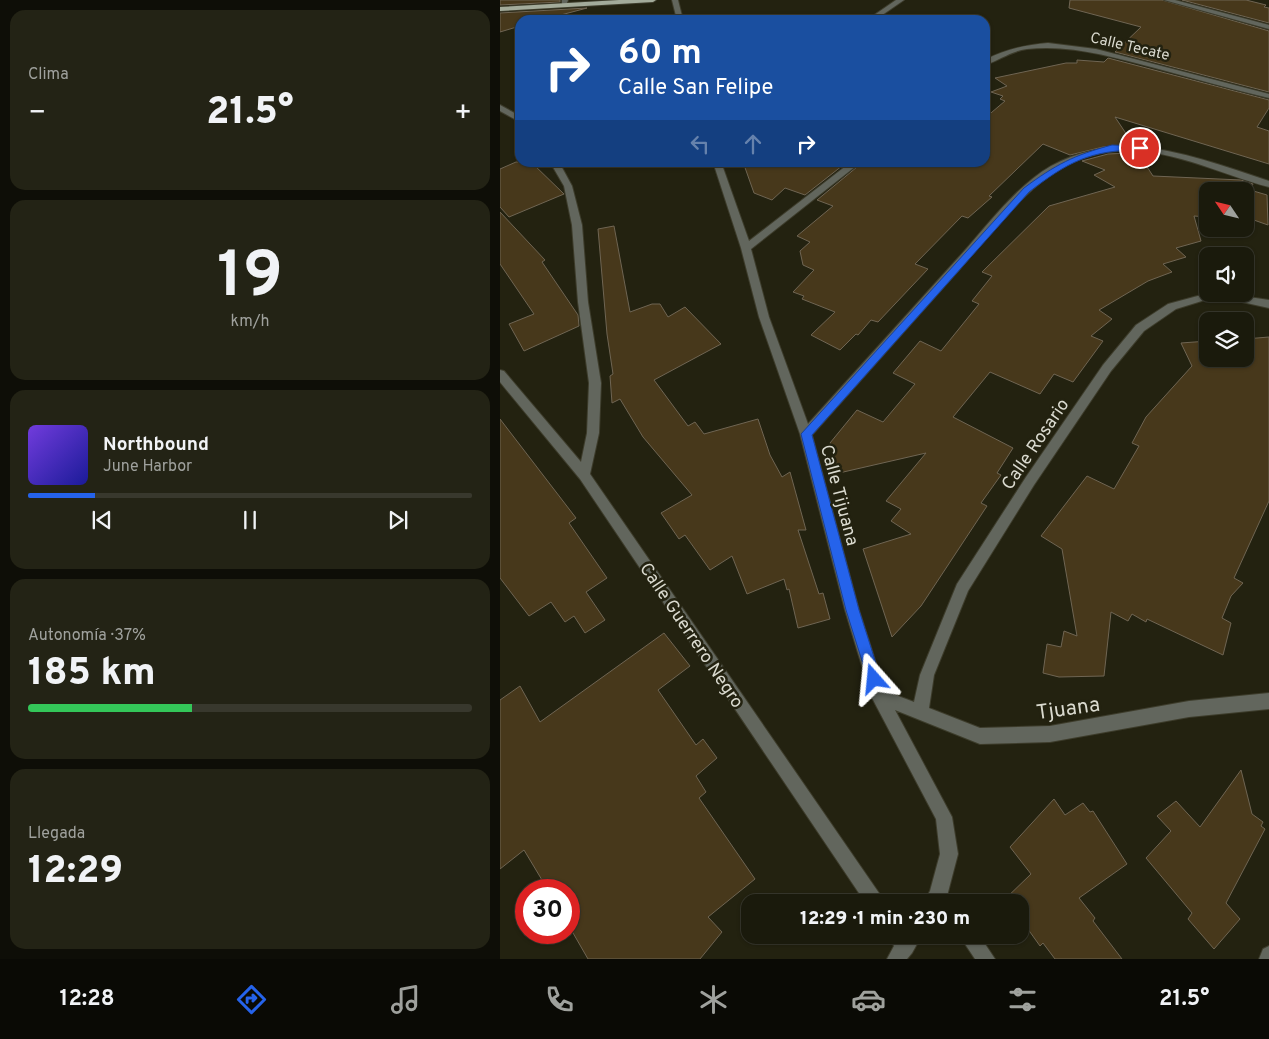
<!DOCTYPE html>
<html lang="es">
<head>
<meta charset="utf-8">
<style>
  :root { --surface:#1a1a0c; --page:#232315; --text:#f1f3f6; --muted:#9fa19d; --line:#38382d; --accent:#2563eb }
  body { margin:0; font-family:Overpass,sans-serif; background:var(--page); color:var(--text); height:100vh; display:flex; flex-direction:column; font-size:19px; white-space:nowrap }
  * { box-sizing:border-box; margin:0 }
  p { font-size:16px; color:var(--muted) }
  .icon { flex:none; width:28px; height:28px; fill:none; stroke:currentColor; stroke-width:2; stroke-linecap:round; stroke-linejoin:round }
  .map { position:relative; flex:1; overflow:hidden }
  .side { display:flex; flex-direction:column; gap:10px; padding:10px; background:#0e0e07; width:500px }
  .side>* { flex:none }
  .banner { position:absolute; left:15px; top:15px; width:475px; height:152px; border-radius:15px; box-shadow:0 1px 4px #0004,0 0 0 1px var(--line); background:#1a4fa0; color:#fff; overflow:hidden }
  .needle { width:32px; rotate:305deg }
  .buttons { position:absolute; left:699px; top:182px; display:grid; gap:10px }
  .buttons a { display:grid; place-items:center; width:55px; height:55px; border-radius:10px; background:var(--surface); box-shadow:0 1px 4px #0004,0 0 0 1px var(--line); font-size:25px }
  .speed { position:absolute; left:15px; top:879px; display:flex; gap:10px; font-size:25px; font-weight:700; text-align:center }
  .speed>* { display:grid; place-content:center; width:65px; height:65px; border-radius:50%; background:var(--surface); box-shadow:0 1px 4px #0004,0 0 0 1px var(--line); line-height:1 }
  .speed .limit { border:8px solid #d22; background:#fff; color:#111 }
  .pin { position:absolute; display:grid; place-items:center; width:42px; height:42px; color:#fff; margin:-21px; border:2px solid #fff; border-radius:50%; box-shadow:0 1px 5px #0007 }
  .me { position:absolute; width:55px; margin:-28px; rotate:342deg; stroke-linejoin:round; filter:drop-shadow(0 0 4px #0008) }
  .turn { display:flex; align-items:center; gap:18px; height:105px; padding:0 20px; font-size:22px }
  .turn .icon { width:65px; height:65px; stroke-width:2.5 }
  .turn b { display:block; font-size:35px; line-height:42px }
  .lanes { display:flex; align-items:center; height:48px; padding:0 20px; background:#0003; justify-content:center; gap:25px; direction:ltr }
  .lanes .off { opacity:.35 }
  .big { font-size:38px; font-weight:800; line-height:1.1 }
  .side .widget { flex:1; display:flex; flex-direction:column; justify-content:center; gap:8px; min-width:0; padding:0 18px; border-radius:15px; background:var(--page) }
  .side .dial { align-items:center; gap:0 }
  .dial b { font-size:65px; line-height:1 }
  .song { display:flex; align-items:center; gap:15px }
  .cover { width:60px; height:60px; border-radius:8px; background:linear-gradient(135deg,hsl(260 70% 55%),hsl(240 70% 35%)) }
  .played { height:5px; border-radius:2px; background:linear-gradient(90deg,var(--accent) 15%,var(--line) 15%) }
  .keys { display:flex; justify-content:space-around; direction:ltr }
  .heat { display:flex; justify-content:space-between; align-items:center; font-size:28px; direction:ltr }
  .charge { height:8px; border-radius:4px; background:linear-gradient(90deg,#34c759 37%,var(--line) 0) }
  .trip { position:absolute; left:241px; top:894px; width:288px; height:50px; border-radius:15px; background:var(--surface); box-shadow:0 1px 4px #0004,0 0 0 1px var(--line); font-weight:800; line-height:50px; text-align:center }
  .tabs { display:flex; height:80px; justify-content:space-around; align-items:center; background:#0a0a05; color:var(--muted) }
  .tabs .icon { width:35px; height:35px }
  .tabs .selected { color:var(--accent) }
  .tabs b { font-size:22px; color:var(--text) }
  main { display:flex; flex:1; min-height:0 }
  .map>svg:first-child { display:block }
  .building { fill:#47381b; stroke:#6f6553 }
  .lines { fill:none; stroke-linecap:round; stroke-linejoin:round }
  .minor-casing { stroke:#3d3c2b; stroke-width:2 }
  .major-casing { stroke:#3d3c2b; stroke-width:2 }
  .minor { fill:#62665d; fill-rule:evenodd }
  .major { fill:#a3ab9a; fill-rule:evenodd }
  .route { fill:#2563eb; stroke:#184099 }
  .labels { text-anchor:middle; stroke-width:5; stroke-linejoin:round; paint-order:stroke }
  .far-street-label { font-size:15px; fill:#dadacf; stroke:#232210 }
  .street-label { font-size:18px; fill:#dadacf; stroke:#232210 }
  .near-street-label { font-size:21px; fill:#dadacf; stroke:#232210 }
</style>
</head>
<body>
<main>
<section class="side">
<div class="widget"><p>Clima</p>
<div class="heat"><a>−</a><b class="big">21.5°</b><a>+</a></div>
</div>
<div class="widget dial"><b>19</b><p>km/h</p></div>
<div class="widget">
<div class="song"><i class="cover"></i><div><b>Northbound</b><p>June Harbor</p></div></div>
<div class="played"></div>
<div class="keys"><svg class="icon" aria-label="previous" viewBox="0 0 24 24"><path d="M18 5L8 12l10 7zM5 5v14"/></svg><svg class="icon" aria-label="pause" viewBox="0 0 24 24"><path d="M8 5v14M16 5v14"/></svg><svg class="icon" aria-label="next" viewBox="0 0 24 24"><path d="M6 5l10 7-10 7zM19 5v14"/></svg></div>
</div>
<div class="widget"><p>Autonomía · 37%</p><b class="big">185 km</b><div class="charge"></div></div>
<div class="widget"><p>Llegada</p><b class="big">12:29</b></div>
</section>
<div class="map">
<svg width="769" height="959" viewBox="0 0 769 959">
  <rect width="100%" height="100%" fill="#232210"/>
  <!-- building -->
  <path class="building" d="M0 0H60V2L0 5Z
    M570 0H662L769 31V92L615 52 641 27 569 8Z
    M682 0H746L766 5 764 7 769 8V23Z
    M87 8 42 20H20V26L0 32V13Z
    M608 58 769 100V108L757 127 769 131V164L615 117 633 144 603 147 570 155 543 144 489 196 492 197 468 218 462 216 415 264 428 269 378 322 371 320 358 335 356 334 340 350 311 335 335 312 302 299 304 296 293 292 314 270 303 265 300 251 310 242 297 236 333 206 317 200 363 162H485V118L505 101 500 99 503 96 491 92 507 86 495 78 566 63H577V60L604 62Z
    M629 153H638L653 176 741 180 753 184 750 190 767 195 768 225 751 219H745V191H708V217L694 216 701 241 676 248 686 257 663 264 672 272 648 281 599 310 612 319 591 336 603 341 573 382 554 374 540 394 490 372 453 417 513 448 497 473 501 475 481 503 487 506 421 606 392 637 363 549 411 534 391 521 401 509 386 501 426 453 339 473 330 443 357 410 383 422 415 384 393 373 420 341 441 351 479 304 472 301 492 276 482 272 549 206 615 187 594 175 605 170 582 161 608 154Z
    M16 162H31L64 194 9 217 0 207V169Z
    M243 162H347L305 195 285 188 272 200 254 193Z
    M0 212 45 260 42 262 78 315 79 326 24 351 9 324 34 314 0 264Z
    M114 226 130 312 152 304H160L168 317 185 307 221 344 154 380 188 426 195 422 204 434 258 419 270 455 282 477 290 472 306 530H298L319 594 323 593 330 619 298 628 289 589 287 590 284 579 247 594 232 556 210 570 185 535 179 539 161 513 192 495 143 437 120 399 112 403 110 376 113 374 107 334 98 229Z
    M769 337V501L734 578 743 583 731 596 722 618 731 623 723 655 647 619 646 622 632 614 628 621 611 612 604 676 559 677 543 673 547 644 561 647 564 631 577 636 562 549 541 536 587 476 614 489 639 446 632 443 646 417 692 366 681 343 708 341V359H745V339Z
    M0 419 76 518 69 523 107 578 86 592 105 620 85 633 74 616 65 622 51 602 29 616 0 578Z
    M164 633 190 666 158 690 196 745 203 739 217 758 196 776 206 792 199 798 255 879 208 917 222 932 200 959H88L69 926V890H48L24 850 0 869V700L20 686 40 722Z
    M741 770 752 814 763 822 761 826 765 829 726 903 740 919 714 949 688 919 692 913 646 858 671 831 657 816 676 801 700 827Z
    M554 799 565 815 583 803 590 812 593 811 627 864 579 898 595 918 593 921 622 959H555L543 943 540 946 520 918V902H502L531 874 510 847Z"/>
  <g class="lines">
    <!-- minor casing -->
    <g class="minor-casing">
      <path id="minor" d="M62 0H68L66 6H62Z
        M172 0H178L183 20H177Z
        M396 0H404L375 20H367Z
        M664 0H675L769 25V29Z
        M548 43 596 49 769 94V98C731 89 693 78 655 68 613 57 570 44 527 49 511 51 500 60 485 65V60C506 49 525 45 548 43Z
        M0 105 20 116V122L0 111Z
        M636 146C682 151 725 166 769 181V187C716 173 664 144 608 152 587 155 566 164 549 176 514 202 486 239 458 271 409 326 361 380 312 435L359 610 385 691 414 702 420 675 457 584 526 477 603 365 636 325 668 304 705 294 742 296 769 300V308L742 302 705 300 676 309 644 331 611 371 534 485 468 591 434 675 429 708 480 728 550 726 689 701 769 693V709L689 717 550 742 480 744 395 710 452 817 458 854 447 896 444 902H424L430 891 440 854 436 819 371 696 345 610 300 434 259 317 241 248 213 162H221L249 241 351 162H361L251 249 269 317 308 424C359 368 409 312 459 257 487 226 515 187 551 166 578 151 606 147 636 146Z
        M50 162H59L72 186 82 225 88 302 101 383 99 433 90 474 381 896 384 902H365L80 479 0 382V370L4 371 81 462 87 433 89 383 78 302 72 225 64 186Z
        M388 935H422L412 953 407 959H387L394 946Z
        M459 935H479L495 959H475Z
        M769 946V959H759L763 949Z"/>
    </g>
    <!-- major casing -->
    <g class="major-casing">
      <path id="major" d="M119 0H156L153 2 0 11V7Z"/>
    </g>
    <!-- minor -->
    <use href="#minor" class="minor"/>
    <!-- major -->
    <use href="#major" class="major"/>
  </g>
  <!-- route -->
  <path class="route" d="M612 145 640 146 644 148 640 150C590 150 568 162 529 192L312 435 359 610 381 679 379 683 374 685 369 683 346 610 301 434 524 188C555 165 574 155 612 145Z"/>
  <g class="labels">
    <!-- far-street labels -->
    <g class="far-street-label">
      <text transform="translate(630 46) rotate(13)" y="5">Calle Tecate</text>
    </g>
    <!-- street labels -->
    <g class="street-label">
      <text transform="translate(535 444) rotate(-56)" y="6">Calle Rosario</text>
      <text transform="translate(340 495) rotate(75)" y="6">Calle Tijuana</text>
      <text transform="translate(192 635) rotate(56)" y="6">Calle Guerrero Negro</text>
    </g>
    <!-- near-street labels -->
    <g class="near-street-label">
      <text transform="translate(568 708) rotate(-8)" y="7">Tjuana</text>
    </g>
  </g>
</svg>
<div class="buttons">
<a><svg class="needle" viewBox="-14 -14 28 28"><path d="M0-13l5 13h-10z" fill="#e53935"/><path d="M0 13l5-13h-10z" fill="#9fa19d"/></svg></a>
<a><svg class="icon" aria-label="sound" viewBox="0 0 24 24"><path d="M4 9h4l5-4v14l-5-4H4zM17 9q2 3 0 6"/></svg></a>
<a><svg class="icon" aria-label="layers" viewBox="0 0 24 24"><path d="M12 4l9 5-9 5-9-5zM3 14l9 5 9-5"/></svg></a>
</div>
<div class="speed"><div class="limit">30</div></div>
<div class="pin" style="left:640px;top:148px;background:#d93025"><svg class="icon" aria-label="arrive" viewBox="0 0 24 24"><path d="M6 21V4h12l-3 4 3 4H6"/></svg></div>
<svg class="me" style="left:374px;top:679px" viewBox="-20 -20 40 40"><path d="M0-17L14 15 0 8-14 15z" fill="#2563eb" stroke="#fff" stroke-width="4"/></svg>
<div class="trip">12:29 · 1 min · 230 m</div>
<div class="banner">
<div class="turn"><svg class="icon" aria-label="right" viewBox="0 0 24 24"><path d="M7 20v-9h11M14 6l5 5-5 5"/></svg><div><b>60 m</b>Calle San Felipe</div></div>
<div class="lanes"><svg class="icon off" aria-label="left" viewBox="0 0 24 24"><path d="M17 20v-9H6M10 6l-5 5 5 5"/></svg><svg class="icon off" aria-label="ahead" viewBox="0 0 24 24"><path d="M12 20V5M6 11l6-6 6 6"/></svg><svg class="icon" aria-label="right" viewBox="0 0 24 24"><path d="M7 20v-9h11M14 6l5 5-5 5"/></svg></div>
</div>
</div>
</main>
<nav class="tabs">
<b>12:28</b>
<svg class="icon selected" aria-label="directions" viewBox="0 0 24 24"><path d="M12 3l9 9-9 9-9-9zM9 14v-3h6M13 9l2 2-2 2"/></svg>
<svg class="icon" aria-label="music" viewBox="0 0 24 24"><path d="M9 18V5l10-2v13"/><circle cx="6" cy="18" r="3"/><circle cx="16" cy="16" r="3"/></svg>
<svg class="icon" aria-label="phone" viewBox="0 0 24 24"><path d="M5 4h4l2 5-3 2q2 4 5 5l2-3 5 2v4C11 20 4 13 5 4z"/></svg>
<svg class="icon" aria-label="climate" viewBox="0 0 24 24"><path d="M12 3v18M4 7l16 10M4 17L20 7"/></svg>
<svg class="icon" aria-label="car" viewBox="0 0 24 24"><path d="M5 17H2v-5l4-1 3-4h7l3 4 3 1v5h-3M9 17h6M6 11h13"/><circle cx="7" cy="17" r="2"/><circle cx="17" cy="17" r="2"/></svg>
<svg class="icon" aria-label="filters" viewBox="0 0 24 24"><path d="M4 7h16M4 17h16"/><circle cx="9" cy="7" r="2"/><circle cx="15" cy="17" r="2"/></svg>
<b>21.5°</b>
</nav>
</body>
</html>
